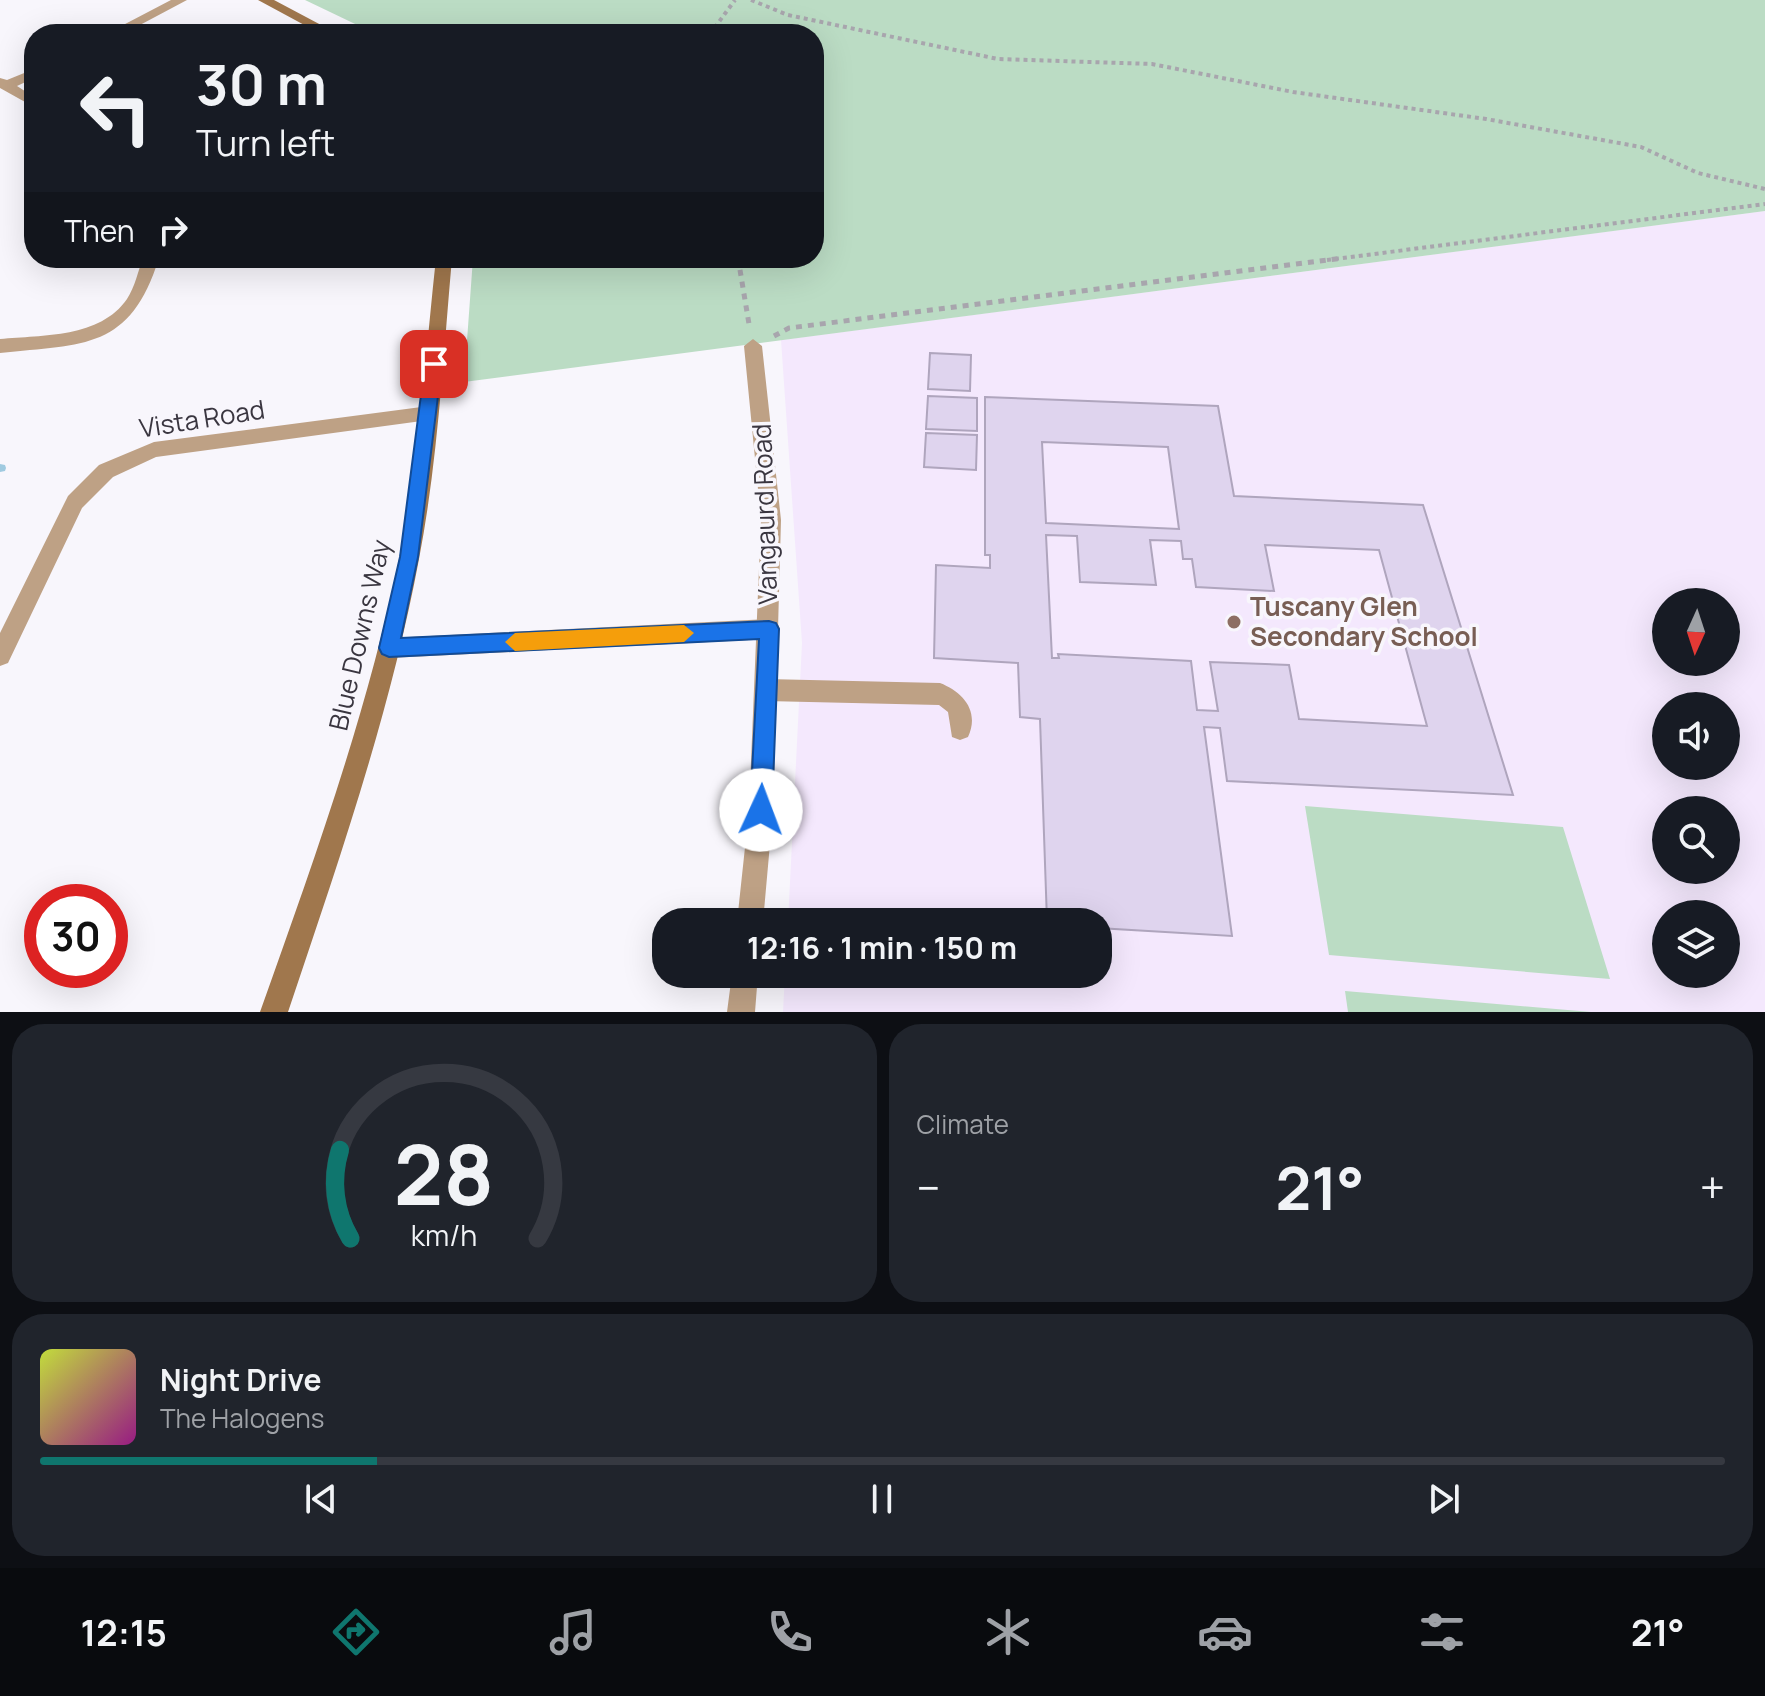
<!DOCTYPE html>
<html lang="en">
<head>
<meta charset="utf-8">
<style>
  :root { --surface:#171b24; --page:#20242c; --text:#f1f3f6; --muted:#9ea1a6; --line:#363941; --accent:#0f766e }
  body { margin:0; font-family:Manrope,sans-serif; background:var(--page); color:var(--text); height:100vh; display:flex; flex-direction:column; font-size:30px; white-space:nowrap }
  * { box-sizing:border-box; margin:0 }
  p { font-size:26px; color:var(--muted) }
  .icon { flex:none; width:44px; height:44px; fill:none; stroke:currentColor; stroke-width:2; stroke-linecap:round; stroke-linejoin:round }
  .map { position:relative; height:1012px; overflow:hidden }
  .side { display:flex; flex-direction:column; gap:12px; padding:12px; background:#0d0f14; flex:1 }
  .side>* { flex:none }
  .guide { position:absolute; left:24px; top:24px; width:800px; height:244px; border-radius:32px; box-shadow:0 8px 32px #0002; background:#171b24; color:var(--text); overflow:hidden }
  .needle { width:52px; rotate:183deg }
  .tools { position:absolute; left:1652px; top:588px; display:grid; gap:16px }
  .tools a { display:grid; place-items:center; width:88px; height:88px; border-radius:50%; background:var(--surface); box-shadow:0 8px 32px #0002; font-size:40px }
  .speed { position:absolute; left:24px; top:884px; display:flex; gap:16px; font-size:40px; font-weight:700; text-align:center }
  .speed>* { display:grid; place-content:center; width:104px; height:104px; border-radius:50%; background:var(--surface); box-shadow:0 8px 32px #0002; line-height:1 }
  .speed .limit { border:12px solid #d22; background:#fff; color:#111 }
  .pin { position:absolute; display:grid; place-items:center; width:68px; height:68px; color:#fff; margin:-34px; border-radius:16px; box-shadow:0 4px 12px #0006 }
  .me { position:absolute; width:88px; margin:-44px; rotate:2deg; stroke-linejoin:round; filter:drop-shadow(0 0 6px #0008) }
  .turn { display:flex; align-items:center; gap:28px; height:168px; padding:0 40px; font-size:36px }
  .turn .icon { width:104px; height:104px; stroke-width:2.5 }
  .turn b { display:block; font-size:56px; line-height:68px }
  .then { display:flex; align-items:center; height:76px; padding:0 40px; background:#0003; gap:16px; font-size:30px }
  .big { font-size:60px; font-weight:700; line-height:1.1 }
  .side .tile { flex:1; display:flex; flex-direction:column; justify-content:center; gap:12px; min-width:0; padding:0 28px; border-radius:32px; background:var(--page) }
  .side .dial { align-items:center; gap:0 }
  .dial svg { height:208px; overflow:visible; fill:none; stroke:var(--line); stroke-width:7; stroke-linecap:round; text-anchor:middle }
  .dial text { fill:var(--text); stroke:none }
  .song { display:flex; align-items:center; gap:24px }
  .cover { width:96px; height:96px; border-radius:12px; background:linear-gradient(135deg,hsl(70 70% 55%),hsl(310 70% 35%)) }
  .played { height:8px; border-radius:4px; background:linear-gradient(90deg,var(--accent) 20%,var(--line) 20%) }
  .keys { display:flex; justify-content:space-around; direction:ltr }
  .heat { display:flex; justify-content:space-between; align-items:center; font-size:44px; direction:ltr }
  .side .tiles { flex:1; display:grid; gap:12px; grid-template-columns:1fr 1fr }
  .tile:last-child { grid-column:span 2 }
  .trip { position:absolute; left:652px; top:908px; width:460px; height:80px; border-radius:32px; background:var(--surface); box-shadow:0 8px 32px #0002; font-weight:700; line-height:80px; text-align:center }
  .tabs { display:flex; height:128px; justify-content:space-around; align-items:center; background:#090b0e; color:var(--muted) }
  .tabs .icon { width:56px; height:56px }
  .tabs .active { color:var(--accent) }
  .tabs b { font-size:36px; color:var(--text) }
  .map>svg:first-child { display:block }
  .education { fill:#f4e8fd; fill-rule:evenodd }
  .green { fill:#bbdcc4 }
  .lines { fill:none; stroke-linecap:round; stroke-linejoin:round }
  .stream { fill:#a0cae0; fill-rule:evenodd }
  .building { fill:#dfd4ee; stroke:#afa5bd; stroke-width:2; fill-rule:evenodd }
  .path-far1 { stroke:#a8a5ad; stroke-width:4; stroke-dasharray:4 4; stroke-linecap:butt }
  .path { stroke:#a8a5ad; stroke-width:5; stroke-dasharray:6 6; stroke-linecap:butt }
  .lane { fill:#bea185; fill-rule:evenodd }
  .street { fill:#bea185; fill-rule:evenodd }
  .secondary { fill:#a0774d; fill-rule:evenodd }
  .route { fill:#1a73e8; stroke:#114b97; stroke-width:2 }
  .slow { fill:#f59e0b }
  .education-dot { fill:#8d6e63; stroke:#f8f6fc; stroke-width:3 }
  .labels { text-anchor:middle; stroke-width:7; stroke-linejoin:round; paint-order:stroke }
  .street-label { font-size:26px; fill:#3a3640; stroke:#f8f6fc }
  .education-label { font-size:26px; font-weight:bold; fill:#785e54; stroke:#f8f6fc; text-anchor:start }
</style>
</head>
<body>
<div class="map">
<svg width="1765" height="1012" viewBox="0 0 1765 1012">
  <rect width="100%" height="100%" fill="#f8f6fc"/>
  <!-- education -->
  <path class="education" d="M1765 211V1012H783L785 974H1098V922H788L802 643 781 340ZM1666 602H1726V662H1666ZM1666 706H1726V766H1666ZM1666 810H1726V870H1666ZM1666 914H1726V974H1666Z"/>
  <!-- green -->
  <path class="green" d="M305 0H1765V211L464 382 473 258H814V34H376Z
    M1305 806 1563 827 1610 979 1329 955Z
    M1345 991 1591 1012H1348Z"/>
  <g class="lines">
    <!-- stream -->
    <path class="stream" d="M0 464 5 465 6 468 5 471 0 472Z"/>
  </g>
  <!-- building -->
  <path class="building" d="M930 353 971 355 970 391 928 389Z
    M928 396 977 398V431L926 429Z
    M985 397 1218 406 1234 496 1423 505 1513 795 1227 781 1220 728 1204 727 1232 936 1098 928V922L1047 921 1040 719 1020 717 1018 663 934 658 936 565 990 568V555H985ZM1042 442 1168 447 1179 529 1046 523ZM1046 535 1077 536 1080 582 1156 585 1150 540 1181 541 1183 559H1192L1196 587 1274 591 1265 545 1379 550 1427 726 1299 719 1289 665 1210 662 1218 711 1197 710 1191 661 1058 654 1059 658H1052Z
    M926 433 977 435 976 470 924 467Z"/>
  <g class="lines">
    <!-- path-far1 -->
    <path class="path-far1" d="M751 0 788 15 998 59 1152 64 1293 92 1486 119 1641 147 1698 173 1765 189
      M710 34 735 0
      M1327 260 1765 204"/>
    <!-- path -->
    <path class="path" d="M738 258 749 324
      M774 336 789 328 1343 258"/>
    <!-- lane -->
    <path class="lane" d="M769 619 777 622 780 629 777 636 769 639 389 658 381 655 378 648 381 641 389 638Z
      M766 679 940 683C963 692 980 711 968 737L960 740 952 737 948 712 939 705 766 701 758 697 755 690 758 683Z"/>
    <!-- street -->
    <path class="street" d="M171 0H187L123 34H106Z
      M34 69V78L17 86 34 97V107L0 88V78L7 80Z
      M143 258H159C130 350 85 344 0 353V339C43 335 100 338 127 299 135 287 138 271 143 258Z
      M753 339 762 346 781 520 773 810 763 922H737L749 810 761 520 744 346Z
      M429 406 438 413 429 420 156 457 113 477 82 508 8 663 0 666V633L68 496 99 465 154 442Z
      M732 974H758L755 1012H727Z"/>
    <!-- secondary -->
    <path class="secondary" d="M258 0H274L338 34H321Z
      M436 258H452C443 358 438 460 419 559 390 714 338 863 288 1012H260C313 863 367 714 399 559 419 460 425 358 436 258Z"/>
  </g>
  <!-- route -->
  <path class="route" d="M434 358 442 364 418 557 401 638 769 621 776 623 779 629 772 810 769 818 761 821 753 818 750 810 759 639 389 657 382 654 379 648 400 557 425 364Z"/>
  <!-- slow -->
  <path class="slow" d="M684 625 694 633 684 642 515 651 505 642 515 633Z"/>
  <!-- markers -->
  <circle class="education-dot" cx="1234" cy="622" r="8"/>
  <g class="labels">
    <!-- street labels -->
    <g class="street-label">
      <text transform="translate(202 419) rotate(-9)" y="9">Vista Road</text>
      <text transform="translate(765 514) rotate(-92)" y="9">Vangaurd Road</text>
      <text transform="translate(360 635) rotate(-77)" y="9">Blue Downs Way</text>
    </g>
    <!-- education labels -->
    <g class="education-label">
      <text x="1250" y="616">Tuscany Glen<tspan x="1250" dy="30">Secondary School</tspan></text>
    </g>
  </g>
</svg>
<div class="tools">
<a><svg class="needle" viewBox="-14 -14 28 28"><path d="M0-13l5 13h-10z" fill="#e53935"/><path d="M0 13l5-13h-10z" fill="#9ea1a6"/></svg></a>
<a><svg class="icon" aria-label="sound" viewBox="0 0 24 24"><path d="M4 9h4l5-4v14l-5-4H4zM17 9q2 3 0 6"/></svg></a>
<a><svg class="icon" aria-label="search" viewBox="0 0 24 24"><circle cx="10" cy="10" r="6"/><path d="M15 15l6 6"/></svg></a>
<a><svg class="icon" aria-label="layers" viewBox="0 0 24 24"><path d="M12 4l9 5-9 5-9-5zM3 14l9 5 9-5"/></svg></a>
</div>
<div class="speed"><div class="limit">30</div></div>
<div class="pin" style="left:434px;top:364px;background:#d93025"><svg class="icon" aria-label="arrive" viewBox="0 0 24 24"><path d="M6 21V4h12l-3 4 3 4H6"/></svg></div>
<svg class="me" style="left:761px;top:810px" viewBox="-20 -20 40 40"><circle r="19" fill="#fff"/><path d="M0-13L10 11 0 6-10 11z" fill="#1a73e8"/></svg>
<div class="trip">12:16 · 1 min · 150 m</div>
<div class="guide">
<div class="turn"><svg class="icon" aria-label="left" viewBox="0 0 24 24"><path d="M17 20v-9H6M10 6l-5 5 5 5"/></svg><div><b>30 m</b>Turn left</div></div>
<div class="then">Then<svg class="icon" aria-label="right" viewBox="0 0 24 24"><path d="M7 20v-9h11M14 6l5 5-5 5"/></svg></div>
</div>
</div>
<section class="side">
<div class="tiles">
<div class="tile dial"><svg viewBox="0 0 100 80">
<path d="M14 69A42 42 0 1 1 86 69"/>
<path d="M14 69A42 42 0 0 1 10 35" stroke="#0f766e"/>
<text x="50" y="56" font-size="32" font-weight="700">28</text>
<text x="50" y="72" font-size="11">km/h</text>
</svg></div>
<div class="tile"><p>Climate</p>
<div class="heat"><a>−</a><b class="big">21°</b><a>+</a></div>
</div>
<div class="tile">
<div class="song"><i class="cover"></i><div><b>Night Drive</b><p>The Halogens</p></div></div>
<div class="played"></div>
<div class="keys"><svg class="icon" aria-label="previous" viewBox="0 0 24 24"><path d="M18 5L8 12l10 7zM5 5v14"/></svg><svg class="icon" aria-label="pause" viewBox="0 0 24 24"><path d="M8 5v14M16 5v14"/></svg><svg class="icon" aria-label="next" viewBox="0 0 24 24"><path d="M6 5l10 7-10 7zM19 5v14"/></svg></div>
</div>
</div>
</section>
<nav class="tabs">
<b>12:15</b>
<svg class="icon active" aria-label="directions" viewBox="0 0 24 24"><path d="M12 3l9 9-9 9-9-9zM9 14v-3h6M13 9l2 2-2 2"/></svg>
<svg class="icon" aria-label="music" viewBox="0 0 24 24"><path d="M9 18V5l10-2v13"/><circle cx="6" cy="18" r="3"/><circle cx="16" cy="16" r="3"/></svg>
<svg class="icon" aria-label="phone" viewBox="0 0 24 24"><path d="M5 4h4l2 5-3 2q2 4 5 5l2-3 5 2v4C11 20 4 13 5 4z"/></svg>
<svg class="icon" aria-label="climate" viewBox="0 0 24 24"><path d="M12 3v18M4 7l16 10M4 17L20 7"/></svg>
<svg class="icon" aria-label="car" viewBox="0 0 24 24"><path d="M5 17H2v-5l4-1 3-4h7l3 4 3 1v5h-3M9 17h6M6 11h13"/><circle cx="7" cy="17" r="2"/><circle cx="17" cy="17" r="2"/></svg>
<svg class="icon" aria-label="filters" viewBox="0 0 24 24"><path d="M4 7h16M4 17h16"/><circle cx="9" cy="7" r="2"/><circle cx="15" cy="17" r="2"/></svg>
<b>21°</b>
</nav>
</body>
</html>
